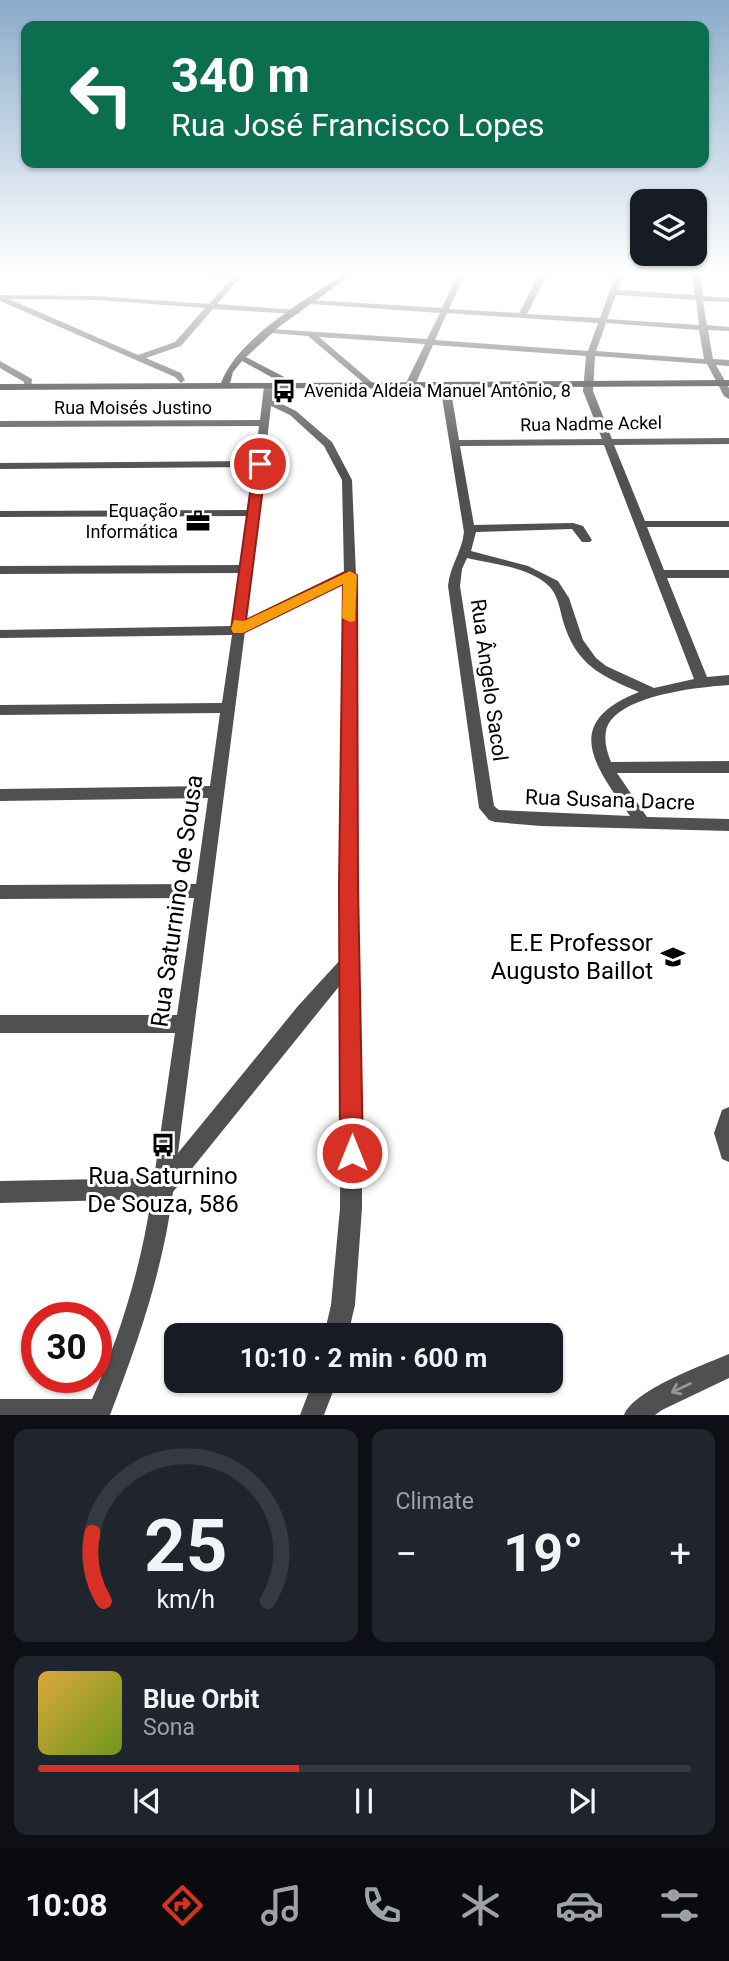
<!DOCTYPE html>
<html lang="en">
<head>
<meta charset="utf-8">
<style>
  :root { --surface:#171b24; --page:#20242c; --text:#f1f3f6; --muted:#9ea1a6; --line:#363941; --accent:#d93025 }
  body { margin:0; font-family:Roboto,sans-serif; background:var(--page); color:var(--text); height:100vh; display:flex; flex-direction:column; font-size:26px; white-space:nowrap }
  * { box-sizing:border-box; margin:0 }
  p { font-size:23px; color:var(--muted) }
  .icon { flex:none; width:38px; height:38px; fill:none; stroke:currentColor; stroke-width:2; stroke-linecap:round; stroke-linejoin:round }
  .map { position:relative; height:1415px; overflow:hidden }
  .details { display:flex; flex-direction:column; gap:14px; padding:14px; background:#0d0f14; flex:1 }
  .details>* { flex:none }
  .top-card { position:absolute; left:21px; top:21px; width:688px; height:147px; border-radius:14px; box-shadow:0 2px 5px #0004; background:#0b6e4f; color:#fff; overflow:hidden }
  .controls { position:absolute; left:630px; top:189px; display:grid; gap:14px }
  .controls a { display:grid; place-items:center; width:77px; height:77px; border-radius:14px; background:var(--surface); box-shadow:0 2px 5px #0004; font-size:35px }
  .speed { position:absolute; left:21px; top:1302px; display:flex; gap:14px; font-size:35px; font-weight:700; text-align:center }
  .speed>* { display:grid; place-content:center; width:91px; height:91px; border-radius:50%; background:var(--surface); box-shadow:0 2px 5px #0004; line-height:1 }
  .speed .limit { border:10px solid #d22; background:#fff; color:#111 }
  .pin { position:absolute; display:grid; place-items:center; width:60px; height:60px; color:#fff; margin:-30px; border:4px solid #fff; border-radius:50%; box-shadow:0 2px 7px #0007 }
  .me { position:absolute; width:77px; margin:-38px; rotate:0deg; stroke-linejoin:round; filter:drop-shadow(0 0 5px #0008) }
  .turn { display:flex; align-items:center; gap:24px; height:147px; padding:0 35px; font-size:32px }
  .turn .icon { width:91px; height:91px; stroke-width:2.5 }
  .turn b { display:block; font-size:49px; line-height:60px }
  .big { font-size:52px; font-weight:700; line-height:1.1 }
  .details .widget { flex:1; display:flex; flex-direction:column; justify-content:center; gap:10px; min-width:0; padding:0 24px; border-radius:14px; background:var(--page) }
  .details .dial { align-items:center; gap:0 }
  .dial svg { height:182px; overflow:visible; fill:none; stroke:var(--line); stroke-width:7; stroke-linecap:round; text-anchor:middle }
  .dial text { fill:var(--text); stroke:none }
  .song { display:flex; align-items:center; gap:21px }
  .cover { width:84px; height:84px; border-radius:10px; background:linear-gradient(135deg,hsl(40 70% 55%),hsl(80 70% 35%)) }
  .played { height:7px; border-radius:4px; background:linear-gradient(90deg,var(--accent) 40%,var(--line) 40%) }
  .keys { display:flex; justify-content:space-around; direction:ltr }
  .heat { display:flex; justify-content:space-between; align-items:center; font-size:38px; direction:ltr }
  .details .tiles { flex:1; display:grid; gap:14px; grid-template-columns:1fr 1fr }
  .widget:last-child { grid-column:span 2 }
  .trip { position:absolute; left:164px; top:1323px; width:399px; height:70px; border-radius:14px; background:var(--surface); box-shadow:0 2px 5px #0004; font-weight:700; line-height:70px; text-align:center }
  .tab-bar { display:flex; height:112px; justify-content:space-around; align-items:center; background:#090b0e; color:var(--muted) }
  .tab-bar .icon { width:49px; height:49px }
  .tab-bar .current { color:var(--accent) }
  .tab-bar b { font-size:32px; color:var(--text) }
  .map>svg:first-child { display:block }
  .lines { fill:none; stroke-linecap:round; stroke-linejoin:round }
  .street { fill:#505050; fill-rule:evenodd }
  .secondary { fill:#1d1d1d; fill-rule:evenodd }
  .oneway { stroke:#969696 }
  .route { fill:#d93025; stroke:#8d1f18; stroke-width:2 }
  .slow { fill:#f59e0b }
  .labels { text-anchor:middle; stroke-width:6; stroke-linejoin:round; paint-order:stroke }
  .far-poi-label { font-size:18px; fill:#000; stroke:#fff; text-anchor:start }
  .far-street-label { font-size:18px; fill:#000; stroke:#fff }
  .street-label { font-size:21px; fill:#000; stroke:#fff }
  .near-street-label { font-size:24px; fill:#000; stroke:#fff }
  .near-poi-label { font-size:24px; fill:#000; stroke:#fff; text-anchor:end }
</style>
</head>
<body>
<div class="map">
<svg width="729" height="1415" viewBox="0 0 729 1415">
  <rect width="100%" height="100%" fill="#fff"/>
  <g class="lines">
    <!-- street -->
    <path class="street" d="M187 273H244L217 304 297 310 301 312 297 314 213 309 181 346 146 358 181 373 185 380 181 383 175 377 0 301V295L96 296 209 304 232 278ZM9 299 96 300 205 308 175 342 138 355Z
      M458 273H466L449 309 519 313 540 273H548L527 314 600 318 616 273H624L618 290 695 295 692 273H700L703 296 729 298V302L703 301 707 325 729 327V331L708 330 713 359 729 360V366L716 365 729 388V399L724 396 707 364 595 356 593 391 612 439 729 438V444L614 445 645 521H729V527H647L664 570H729V578H667L707 677 729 675V685C700 687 614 695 606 731 604 742 607 752 611 762L729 761V773H617L647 817 729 819V831L541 826 495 822 489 820 479 808 448 586C450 565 462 552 464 532L440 385 445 382 450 385 459 440 602 439 583 391 586 356 433 345 415 385 410 388 405 385 425 344 319 337 374 384 376 386 371 389 308 336 271 333 267 331 271 329 427 339 440 313 311 304 307 302 311 300 442 308ZM616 295 696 300 699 325 607 319ZM447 313 598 323 588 351 435 340ZM606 323 699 330 704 359 596 351ZM604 445 694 679 654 688 606 666 596 658 583 640 569 598 558 581 528 566 471 551 476 532 572 529 582 542H590L592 540 583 526 573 523 474 525 460 446ZM467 558C493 564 529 567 549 586 558 595 560 610 563 621 576 665 601 676 639 692 561 723 594 765 630 816L499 810 494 806 460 586 462 569Z
      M0 361 32 379 31 389H25L24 382 0 368Z
      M269 383 274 386 272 399 296 411 332 442 352 480 356 575V884L362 1070V1208L355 1305 348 1335H324L331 1305 340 1208 341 984 173 1192C163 1270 138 1342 110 1415H0V1399H92C120 1336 141 1267 151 1199L0 1203V1181L154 1178 175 1033H0V1015H177L194 898 0 899V885L196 884 208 798 0 801V789L210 786 220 713 0 715V705L222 703 232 635 0 638V630L233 626 241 573 0 574V566L242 565 248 516 0 517V511L249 510 254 467 0 469V463L255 461 259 426 0 427V421L260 420 264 386ZM271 406 290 415 324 446 342 480 344 573 246 620ZM344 583 341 959 298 1006 178 1153 245 631Z
      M729 1107V1162L722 1159 714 1133 722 1110Z
      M729 1354V1378L662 1410 655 1415H624C634 1390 703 1365 729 1354Z
      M313 1381H337L324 1415H300Z"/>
    <!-- secondary -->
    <path class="secondary" d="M345 273H354L280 326 246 357 290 380 291 383 729 380V386L0 390V384L221 383C238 337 305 301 345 273ZM242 361 282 383H230L233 372Z"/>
  </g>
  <!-- one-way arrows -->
  <defs><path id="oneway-shaft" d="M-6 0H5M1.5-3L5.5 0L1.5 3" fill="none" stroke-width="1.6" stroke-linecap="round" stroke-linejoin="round" transform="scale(1.75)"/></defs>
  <use class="oneway" href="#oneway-shaft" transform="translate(681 1388) rotate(155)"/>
  <!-- sky -->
  <linearGradient id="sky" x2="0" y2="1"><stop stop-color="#8aabca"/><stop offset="0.58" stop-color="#fff"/><stop offset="1" stop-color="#fff" stop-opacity="0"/></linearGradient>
  <rect width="729" height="471" fill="url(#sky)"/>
  <!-- route -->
  <path class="route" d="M260 461 266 464 246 620 345 572 350 571 357 575 358 884 363 1153 360 1161 352 1164 343 1161 340 1153 339 884 343 584 243 633H233L231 629 254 464Z"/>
  <!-- slow -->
  <path class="slow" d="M350 571 357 575 355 621 350 622 342 618 343 584 243 633H233L231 629 234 620 244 621Z"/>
  <!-- icons -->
  <defs>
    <g id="bus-bare" transform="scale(1.89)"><path d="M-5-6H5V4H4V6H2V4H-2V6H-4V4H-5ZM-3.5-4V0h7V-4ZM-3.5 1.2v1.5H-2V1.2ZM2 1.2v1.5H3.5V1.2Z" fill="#000" stroke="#fff" stroke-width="2.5" paint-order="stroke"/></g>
    <g id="office-bare" transform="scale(1.89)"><path d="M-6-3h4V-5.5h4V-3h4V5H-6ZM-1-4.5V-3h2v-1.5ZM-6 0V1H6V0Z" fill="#000" stroke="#fff" stroke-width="2.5" paint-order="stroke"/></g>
    <g id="school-bare" transform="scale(1.89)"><path d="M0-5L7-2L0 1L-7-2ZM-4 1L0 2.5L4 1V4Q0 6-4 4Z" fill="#000" stroke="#fff" stroke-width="2.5" paint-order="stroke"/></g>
  </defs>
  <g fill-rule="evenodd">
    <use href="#bus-bare" x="284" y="391"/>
    <use href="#office-bare" x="198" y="521"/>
    <use href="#school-bare" x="673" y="957"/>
    <use href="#bus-bare" x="163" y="1145"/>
  </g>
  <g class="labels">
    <!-- far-poi labels -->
    <g class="far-poi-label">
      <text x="304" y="397">Avenida Aldeia Manuel Antônio, 8</text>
      <text x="178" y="517" text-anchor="end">Equação<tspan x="178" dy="21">Informática</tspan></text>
    </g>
    <!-- far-street labels -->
    <g class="far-street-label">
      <text x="133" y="414">Rua Moisés Justino</text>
      <text transform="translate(591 424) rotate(-1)" y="6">Rua Nadme Ackel</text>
    </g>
    <!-- street labels -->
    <g class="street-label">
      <text transform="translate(489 680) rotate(82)" y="7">Rua Ângelo Sacol</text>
      <text transform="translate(610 800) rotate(2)" y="7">Rua Susana Dacre</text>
    </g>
    <!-- near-street labels -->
    <g class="near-street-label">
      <text transform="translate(177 901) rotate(-82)" y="8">Rua Saturnino de Sousa</text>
    </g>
    <!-- near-poi labels -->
    <g class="near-poi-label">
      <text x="653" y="951">E.E Professor<tspan x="653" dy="28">Augusto Baillot</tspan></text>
      <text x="163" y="1184" text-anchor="middle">Rua Saturnino<tspan x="163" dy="28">De Souza, 586</tspan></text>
    </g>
  </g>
</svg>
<div class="controls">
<a><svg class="icon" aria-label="layers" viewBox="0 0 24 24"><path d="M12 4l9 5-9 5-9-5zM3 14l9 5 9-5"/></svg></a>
</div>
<div class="speed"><div class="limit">30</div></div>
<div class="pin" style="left:260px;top:464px;background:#d93025"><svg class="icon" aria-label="arrive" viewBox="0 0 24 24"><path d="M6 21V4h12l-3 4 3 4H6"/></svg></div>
<svg class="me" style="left:352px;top:1153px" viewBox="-20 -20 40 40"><circle r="17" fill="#d93025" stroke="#fff" stroke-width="3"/><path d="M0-11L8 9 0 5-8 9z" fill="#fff"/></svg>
<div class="trip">10:10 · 2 min · 600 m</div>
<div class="top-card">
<div class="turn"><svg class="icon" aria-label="left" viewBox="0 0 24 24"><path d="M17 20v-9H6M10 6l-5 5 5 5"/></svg><div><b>340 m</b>Rua José Francisco Lopes</div></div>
</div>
</div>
<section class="details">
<div class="tiles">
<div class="widget dial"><svg viewBox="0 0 100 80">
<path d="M14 69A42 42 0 1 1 86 69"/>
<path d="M14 69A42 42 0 0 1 9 39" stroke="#d93025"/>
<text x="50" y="56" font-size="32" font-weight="700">25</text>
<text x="50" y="72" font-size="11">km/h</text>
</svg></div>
<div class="widget"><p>Climate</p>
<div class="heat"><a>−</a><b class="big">19°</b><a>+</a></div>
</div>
<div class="widget">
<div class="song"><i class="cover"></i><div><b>Blue Orbit</b><p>Sona</p></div></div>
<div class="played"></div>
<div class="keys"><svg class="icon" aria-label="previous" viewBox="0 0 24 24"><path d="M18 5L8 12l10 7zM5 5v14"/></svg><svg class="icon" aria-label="pause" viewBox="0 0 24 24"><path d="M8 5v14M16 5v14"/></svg><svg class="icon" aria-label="next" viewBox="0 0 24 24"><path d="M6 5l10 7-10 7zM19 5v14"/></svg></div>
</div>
</div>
</section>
<nav class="tab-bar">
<b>10:08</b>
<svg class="icon current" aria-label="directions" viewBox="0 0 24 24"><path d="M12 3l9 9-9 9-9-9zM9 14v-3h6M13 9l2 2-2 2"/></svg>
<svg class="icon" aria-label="music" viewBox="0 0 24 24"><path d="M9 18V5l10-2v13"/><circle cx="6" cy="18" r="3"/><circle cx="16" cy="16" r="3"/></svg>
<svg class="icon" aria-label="phone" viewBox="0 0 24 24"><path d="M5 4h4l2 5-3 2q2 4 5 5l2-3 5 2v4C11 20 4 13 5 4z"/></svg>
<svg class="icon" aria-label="climate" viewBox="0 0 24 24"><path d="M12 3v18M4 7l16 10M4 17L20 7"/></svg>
<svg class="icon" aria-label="car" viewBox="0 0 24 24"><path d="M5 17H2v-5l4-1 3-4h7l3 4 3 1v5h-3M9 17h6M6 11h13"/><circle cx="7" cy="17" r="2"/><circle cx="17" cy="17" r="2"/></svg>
<svg class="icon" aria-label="filters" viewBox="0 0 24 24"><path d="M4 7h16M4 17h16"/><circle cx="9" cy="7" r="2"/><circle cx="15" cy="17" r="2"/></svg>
</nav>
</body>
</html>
